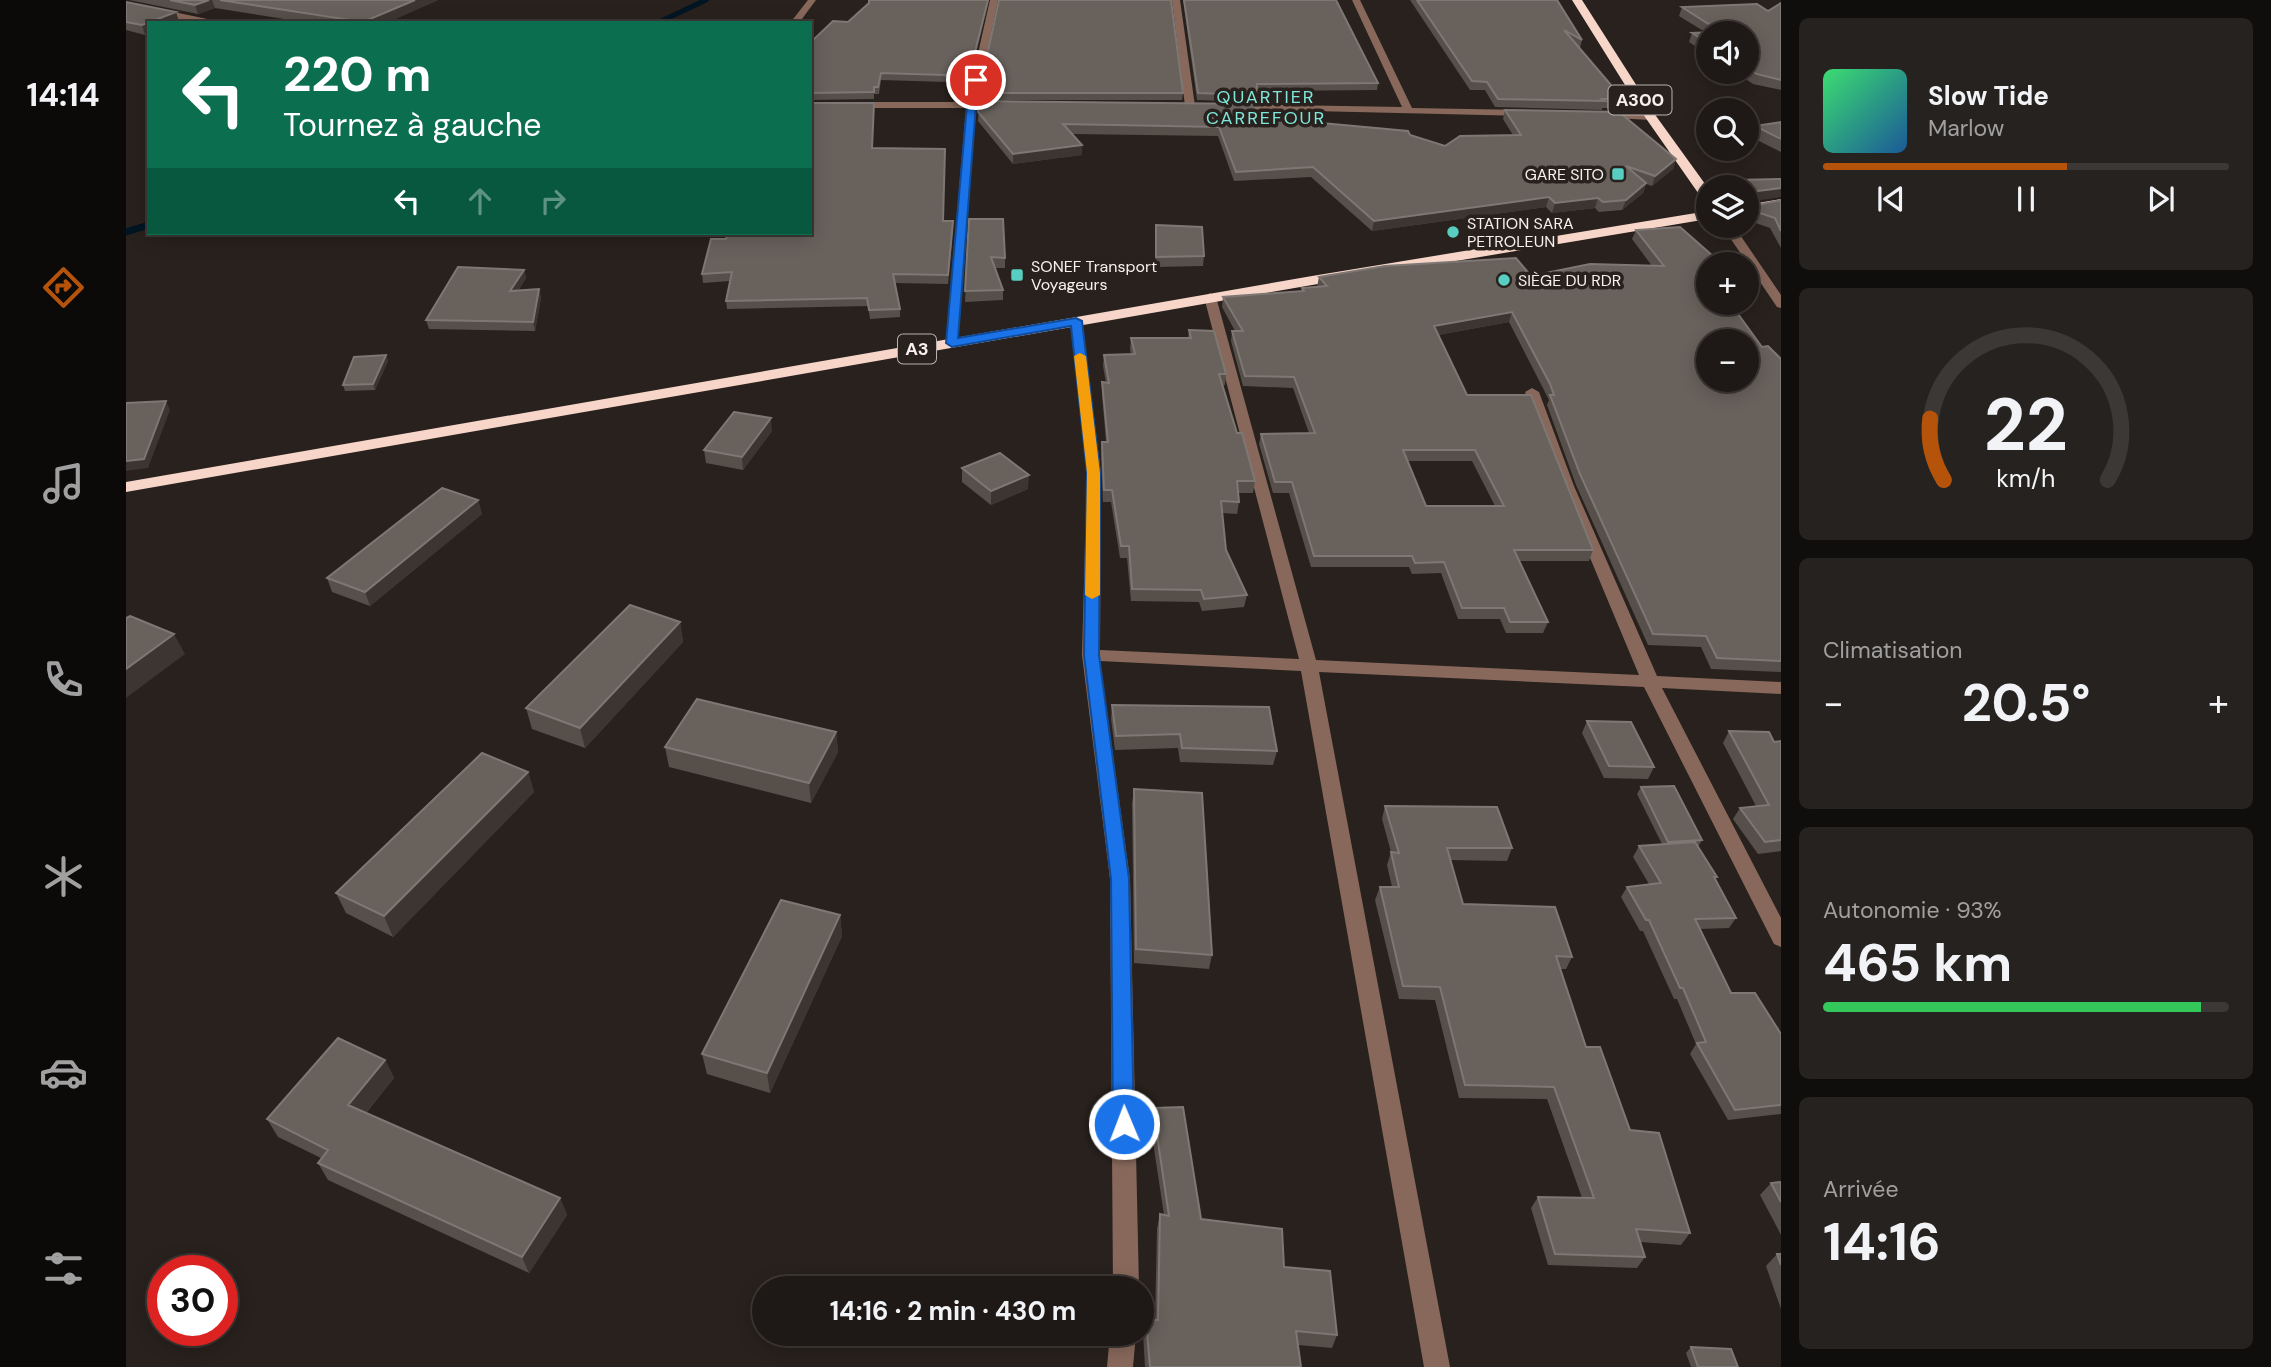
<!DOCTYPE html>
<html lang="fr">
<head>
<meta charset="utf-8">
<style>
  :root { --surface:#1e1916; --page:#26221f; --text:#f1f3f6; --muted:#a1a0a1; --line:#3c3835; --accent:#b45309 }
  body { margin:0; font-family:"DM Sans",sans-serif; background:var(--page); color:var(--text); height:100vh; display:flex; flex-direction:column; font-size:26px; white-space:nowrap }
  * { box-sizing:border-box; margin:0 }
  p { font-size:23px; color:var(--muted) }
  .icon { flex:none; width:38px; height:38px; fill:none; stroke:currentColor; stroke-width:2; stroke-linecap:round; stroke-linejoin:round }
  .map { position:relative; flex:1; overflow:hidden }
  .sheet { display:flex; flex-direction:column; gap:18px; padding:18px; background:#100e0c; width:490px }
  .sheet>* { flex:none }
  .banner { position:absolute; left:21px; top:21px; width:665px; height:214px; border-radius:0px; box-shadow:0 4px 18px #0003,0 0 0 2px var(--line); background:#0b6e4f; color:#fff; overflow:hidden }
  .fabs { position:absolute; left:1570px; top:21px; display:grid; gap:14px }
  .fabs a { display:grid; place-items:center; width:63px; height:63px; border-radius:50%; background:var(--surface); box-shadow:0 4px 18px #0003,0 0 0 2px var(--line); font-size:35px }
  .speed { position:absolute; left:21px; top:1255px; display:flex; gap:14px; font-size:35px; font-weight:700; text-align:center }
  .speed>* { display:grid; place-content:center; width:91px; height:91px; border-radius:50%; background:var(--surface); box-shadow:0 4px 18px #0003,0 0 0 2px var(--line); line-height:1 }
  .speed .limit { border:10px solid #d22; background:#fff; color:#111 }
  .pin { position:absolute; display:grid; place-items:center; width:60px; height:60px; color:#fff; margin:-30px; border:4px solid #fff; border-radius:50%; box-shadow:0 2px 7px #0007 }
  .me { position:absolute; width:77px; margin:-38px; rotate:359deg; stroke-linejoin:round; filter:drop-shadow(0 0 5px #0008) }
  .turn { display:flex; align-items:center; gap:24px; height:147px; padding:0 21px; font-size:32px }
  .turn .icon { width:91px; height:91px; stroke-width:2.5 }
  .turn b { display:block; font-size:49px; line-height:60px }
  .lanes { display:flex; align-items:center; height:66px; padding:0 21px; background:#0003; justify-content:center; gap:35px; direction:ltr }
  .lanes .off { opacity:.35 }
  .big { font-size:52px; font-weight:700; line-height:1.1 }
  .sheet .widget { flex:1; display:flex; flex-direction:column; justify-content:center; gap:10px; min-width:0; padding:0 24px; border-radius:10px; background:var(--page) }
  .sheet .dial { align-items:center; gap:0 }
  .dial svg { height:182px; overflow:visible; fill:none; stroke:var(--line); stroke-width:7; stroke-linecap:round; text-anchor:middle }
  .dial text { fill:var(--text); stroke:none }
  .song { display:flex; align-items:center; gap:21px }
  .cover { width:84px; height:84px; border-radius:10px; background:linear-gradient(135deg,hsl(140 70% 55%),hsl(210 70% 35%)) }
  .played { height:7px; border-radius:4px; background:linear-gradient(90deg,var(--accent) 60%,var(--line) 60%) }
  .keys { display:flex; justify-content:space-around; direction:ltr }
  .heat { display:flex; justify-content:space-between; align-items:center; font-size:38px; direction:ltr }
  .charge { height:10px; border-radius:5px; background:linear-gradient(90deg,#34c759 93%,var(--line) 0) }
  .trip { position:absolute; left:626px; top:1276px; width:402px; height:70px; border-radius:35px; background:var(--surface); box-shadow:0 4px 18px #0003,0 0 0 2px var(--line); font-weight:700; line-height:70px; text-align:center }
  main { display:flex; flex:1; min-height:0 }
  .tabs { display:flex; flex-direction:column; width:126px; justify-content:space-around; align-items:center; background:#0c0a09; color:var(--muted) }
  .tabs .icon { width:49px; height:49px }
  .tabs .selected { color:var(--accent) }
  .tabs b { font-size:32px; color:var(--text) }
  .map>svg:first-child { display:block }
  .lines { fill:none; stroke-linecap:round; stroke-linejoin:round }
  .stream-far1 { stroke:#001523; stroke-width:5 }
  .stream { stroke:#001523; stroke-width:7 }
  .minor { fill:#88685b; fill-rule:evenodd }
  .highway { fill:#f7d6c9; fill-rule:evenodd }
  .wall { fill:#574f4a; fill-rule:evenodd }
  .shaded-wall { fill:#3d3531 }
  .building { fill:#68615c; stroke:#7e7773; stroke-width:2; fill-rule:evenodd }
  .route { fill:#1a73e8; stroke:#114b97; stroke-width:2 }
  .slow { fill:#f59e0b }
  .poi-dot { fill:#57cec1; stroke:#28211d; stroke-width:2.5 }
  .labels { text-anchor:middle; stroke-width:7; stroke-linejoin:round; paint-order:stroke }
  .far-poi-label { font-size:16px; fill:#f6f1ee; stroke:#28211d; text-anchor:start }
  .far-neighbourhood-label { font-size:18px; letter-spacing:2px; fill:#7fe8db; stroke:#28211d }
  .shield { fill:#28211d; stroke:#b8b3af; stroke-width:2 }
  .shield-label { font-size:18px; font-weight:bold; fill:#f6f1ee }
</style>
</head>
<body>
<main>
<nav class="tabs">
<b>14:14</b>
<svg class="icon selected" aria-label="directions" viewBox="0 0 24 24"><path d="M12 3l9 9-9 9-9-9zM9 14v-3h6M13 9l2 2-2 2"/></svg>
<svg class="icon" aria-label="music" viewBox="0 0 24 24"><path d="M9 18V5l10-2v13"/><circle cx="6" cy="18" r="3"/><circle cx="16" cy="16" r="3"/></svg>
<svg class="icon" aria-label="phone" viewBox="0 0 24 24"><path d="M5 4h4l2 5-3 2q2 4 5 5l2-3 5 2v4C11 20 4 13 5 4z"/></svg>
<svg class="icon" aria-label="climate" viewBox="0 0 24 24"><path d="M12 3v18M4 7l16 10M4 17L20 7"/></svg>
<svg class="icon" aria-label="car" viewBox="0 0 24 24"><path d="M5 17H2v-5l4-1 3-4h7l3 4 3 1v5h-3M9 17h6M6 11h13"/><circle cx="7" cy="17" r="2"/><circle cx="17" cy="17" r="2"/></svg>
<svg class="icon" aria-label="filters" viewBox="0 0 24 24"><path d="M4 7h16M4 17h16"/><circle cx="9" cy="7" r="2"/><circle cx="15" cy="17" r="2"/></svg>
</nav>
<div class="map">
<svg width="1655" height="1367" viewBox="0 0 1655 1367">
  <rect width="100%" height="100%" fill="#28211d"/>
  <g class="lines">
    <!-- stream-far1 -->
    <path class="stream-far1" d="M531 23 580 0"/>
    <!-- stream -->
    <path class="stream" d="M0 232 23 225"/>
    <!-- minor -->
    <path class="minor" d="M682 0H690L673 23H664Z
      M864 0H872L851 102H874L879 105 874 108H850L832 343 826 347 820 343 840 108H684V102H841Z
      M1046 0H1054L1069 106 1064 109 1059 106Z
      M1226 0H1234L1286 108 1402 110 1407 113 1402 116 1106 109V105L1109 104 1276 107Z
      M0 2 86 20 90 23H72L0 8Z
      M1472 112 1525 114 1530 117 1525 120 1468 117V113Z
      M1596 226H1608L1655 295V308L1651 307Z
      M1084 293 1090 297 1190 660 1513 675 1434 486 1399 392 1406 388 1413 392 1448 486 1531 676 1655 682V694L1536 688 1655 918V947L1648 944 1518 687 1193 672 1324 1367H1298L1175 671 974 661 1004 879 1013 1288H987L984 879 956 655 961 473 944 321 950 317 956 321 975 473 974 650 1173 659 1078 297Z
      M984 1334H1010L1007 1367H981Z"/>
    <!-- highway -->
    <path class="highway" d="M1446 0H1456L1530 116 1582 188V201L1577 200 1519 117Z
      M1655 199V207L1620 213V205Z
      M1582 211V219L1186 285 0 492V482L1186 276Z"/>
  </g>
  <!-- wall -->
  <path class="wall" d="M3 0H312L260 23H183L89 8 72 14Z
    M863 0 839 99H834L820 82 755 80 753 94H748V99L684 100V43L722 22Z
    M1057 0H1210L1252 83 1251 90 1130 91 1129 102 1071 100Z
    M1284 0H1431L1456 40 1454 48 1497 99 1494 108H1476V110L1369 107 1359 90H1344Z
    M0 2 50 12 53 22 50 23H23V33L19 35 0 30Z
    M1655 3V90L1627 84 1609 72H1620V33H1582V55L1563 42 1566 33 1579 32 1553 16 1556 7 1642 11Z
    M853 93H1057L1056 100H853Z
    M853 101 1130 117 1284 135 1319 146 1387 135 1377 119 1379 110 1550 159 1547 169 1526 186 1520 184 1517 193 1496 210 1473 212 1469 208 1426 213 1420 207 1246 231 1185 177 1108 181 1092 136 946 134 956 155 887 164 852 121Z
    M1655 122V152L1625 137 1629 126Z
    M747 148 818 221 827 229 822 284 769 283 774 309V317L744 319 742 306 601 309 600 301 604 281 577 283 576 274 600 239Z
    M1655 179 1620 202V187H1608L1611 180Z
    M1655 200V248L1644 228 1621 220 1625 210Z
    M843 219 879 258V268H869L877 290V300L839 302Z
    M1030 225 1078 256 1077 266 1029 267Z
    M1510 230 1582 264V303L1636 347 1655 359V672L1585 669 1575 647 1522 645 1450 485 1421 405 1423 400 1420 394 1383 322 1312 335 1341 395 1467 550 1463 561H1393L1422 622 1417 633H1380L1374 619H1332L1315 573 1286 574 1283 567H1185L1163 493H1147L1133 444 1135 434 1183 433 1167 388 1117 386 1105 341 1106 331H1109L1096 307 1097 297 1175 291 1176 288 1191 287 1193 277 1405 276 1526 266 1506 239ZM1281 461H1346L1369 506H1300Z
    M398 270 400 278 392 291 413 289 415 298 409 331 303 329 300 320Z
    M1063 330 1100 374 1099 385H1096L1111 433 1129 481 1127 493H1112L1113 502 1111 514 1096 513 1100 550 1121 595 1118 607 1076 611 1073 602 1005 601 1001 558H994L985 502H977L975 454 976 442H980L976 394V382L980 383 977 366 978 355H1005L1004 349 1005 338H1062Z
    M260 355 262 361 249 390 219 391 217 385Z
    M646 431 617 470 580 463 578 450Z
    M836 468 902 489 865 505 836 482Z
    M352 500 356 514 244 606 206 592 201 578Z
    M554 622 557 642 459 748 406 729 400 708Z
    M986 705 1151 751 1147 765 1054 762 1052 748 989 750 985 719Z
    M1461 721 1528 767 1522 779 1478 778 1456 733Z
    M1603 731 1648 742 1655 741V851L1632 854 1607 819 1614 808 1630 806 1597 743Z
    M710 732 712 752 685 803 543 767 539 747Z
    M402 772 408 792 267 937 220 913 210 893Z
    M1515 787 1576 840 1572 847 1591 877 1589 880 1610 918 1603 928 1574 929 1605 993 1655 1034V1114L1602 1120 1564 1054 1570 1044 1551 999H1548L1517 931H1514L1495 897 1501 887 1523 884 1507 857 1513 846 1536 844 1511 794Z
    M1008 789 1086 955 1083 969 1008 963 1006 803Z
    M1259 806 1386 848 1381 861 1324 860 1337 904 1446 957 1440 969H1434L1460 1047 1504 1130 1564 1233 1555 1245 1514 1242 1519 1257 1511 1268 1422 1265 1405 1208 1412 1197 1456 1198 1421 1099 1333 1098 1309 1000 1273 999 1249 900 1254 887H1266L1261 865 1265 852 1256 819Z
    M714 915 716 936 644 1093 581 1074 576 1054Z
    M259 1060 268 1078 240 1113 434 1198 441 1215 403 1273 202 1180 192 1163 195 1158 152 1137 141 1119Z
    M1027 1108 1075 1219 1158 1267 1211 1335 1206 1348 1172 1345 1175 1367H1019L1017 1333 1020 1320H1029L1031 1229 1034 1214 1038 1215 1024 1122Z
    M1655 1182V1235L1634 1195 1645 1183Z
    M1651 1254H1655V1309L1640 1266Z
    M1565 1347 1612 1367H1565L1560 1353Z"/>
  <!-- shaded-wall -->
  <path class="shaded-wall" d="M83 0H86L89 8 72 14 69 5Z
    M289 0H312L260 23H237Z
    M862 0H863L839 99V92Z
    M50 12 53 22 50 23H23V33L19 35 16 25Z
    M956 145V155L887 164V154Z
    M1550 159 1547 169 1526 186 1529 176Z
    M1520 183 1517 193 1496 210 1500 200Z
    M1655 188V197L1620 202 1624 192Z
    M1423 197 1420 207 1246 231 1248 221Z
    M1472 198 1469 208 1426 213 1429 203Z
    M398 270 400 278 386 300 384 291Z
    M413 289 415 298 409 331 407 322Z
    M1386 312 1383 322 1305 336 1308 326Z
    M260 355 262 361 249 390 247 384Z
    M40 401 44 410 22 468 0 471V461Z
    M645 418 646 431 617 470 616 457Z
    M903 475 902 489 865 505V491Z
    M352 500 356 514 244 606 239 592Z
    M554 622 557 642 459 748 454 728Z
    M48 634 59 654 0 698V669Z
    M710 732 712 752 685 803 683 783Z
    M402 772 408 792 267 937 258 916Z
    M714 915 716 936 644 1093 641 1073Z
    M259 1060 268 1078 232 1122 222 1105Z
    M434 1198 441 1215 403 1273 396 1257Z"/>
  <!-- building -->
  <path class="building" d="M44 0H83L69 5Z
    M94 0H289L237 22Z
    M743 0H862L839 92H834L819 75 755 73 752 87H748V92L684 93V43L707 21 722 22 743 3Z
    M873 0H1045L1057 93H853Z
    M1058 0H1210L1252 83 1131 84 1130 95 1072 93Z
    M1291 0H1431L1456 40 1438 30 1497 99H1476L1479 101 1372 99 1361 82 1346 81Z
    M0 2 50 12 16 25 0 22Z
    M1655 3V80L1631 74 1620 67V33H1582V43L1566 33 1595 32 1556 7 1631 4 1642 11Z
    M853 101 1130 104V117L1282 131 1284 135 1319 146 1334 136 1395 135 1379 110 1493 112 1550 159 1529 176 1500 166 1520 183 1500 200 1477 202 1472 198 1429 203 1423 197 1248 221 1187 167 1110 172 1093 127 937 124 956 145 887 154 852 112Z
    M684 103H748L746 148 819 149 817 221H827L822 275 767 274 774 309 743 310 741 298 600 301 606 272 576 274 585 239H600L602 233H684Z
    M1655 122V139L1629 126Z
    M1655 179V188L1624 192 1620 189V187H1619L1611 180Z
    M1655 200V231L1649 218 1625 210 1636 204Z
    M843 219H877L879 258 865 257 877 290 839 291Z
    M1030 225 1076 227 1078 256 1030 257Z
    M1554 227 1596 264H1582V303H1604L1636 347 1642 346 1655 359V661L1591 658 1580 636 1527 634 1454 474 1424 395H1428L1424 384 1386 312 1308 326 1341 395H1405L1467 550H1388L1422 622H1384L1378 608H1336L1318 562 1289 563 1286 556H1188L1166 482H1149L1135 434 1189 433 1168 377 1119 376 1106 331H1117L1097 297 1178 291 1176 288 1201 286 1193 277 1259 266 1390 258 1405 276 1464 264 1538 266 1510 230ZM1582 341H1620V380H1582ZM1277 450H1349L1378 506H1300Z
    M332 267 398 270 384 291 413 289 407 322 300 320Z
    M1063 330 1088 331 1100 374H1093L1111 433H1116L1129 481H1111L1113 502 1095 501 1100 550 1121 595 1078 599 1075 590 1006 589 1003 546H995L986 490H978L976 442H982L976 382 983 383 978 355 1009 354 1005 338H1065Z
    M260 355 247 384 217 385 228 357Z
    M40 401 18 459 0 461V403Z
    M608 412 645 418 616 457 578 450Z
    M874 453 903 475 865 491 836 468Z
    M316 488 352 500 239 592 201 578Z
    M504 605 554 622 454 728 400 708Z
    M4 616 48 634 0 669V618Z
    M571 699 710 732 683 783 539 747Z
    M986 705 1143 707 1151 751 1056 748 1054 734 990 736Z
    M1461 721 1505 722 1528 767 1483 766Z
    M1603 731 1643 732 1648 742 1655 741V840L1639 842 1614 808 1643 805Z
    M356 753 402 772 258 916 210 893Z
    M1548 786 1576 840 1542 842 1515 787Z
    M1008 789 1076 793 1086 955 1010 949Z
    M1259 806 1371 807 1386 848H1321L1337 904 1429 907 1446 957 1430 956 1460 1047H1474L1504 1130 1533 1133 1564 1233 1510 1229 1519 1257 1429 1254 1412 1197 1468 1198 1428 1087 1339 1085 1314 987 1277 986 1254 887H1273L1265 852 1273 853Z
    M1569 842 1591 877H1588L1610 918 1569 919 1605 993H1629L1655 1034V1105L1609 1110 1571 1043 1580 1042 1557 988H1554L1523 920H1520L1501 887 1535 883 1513 846Z
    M655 900 714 915 641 1073 576 1054Z
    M212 1038 259 1060 222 1105 434 1198 396 1257 192 1163 202 1150 141 1119Z
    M1057 1107 1075 1219 1156 1229 1158 1267 1204 1271 1211 1335 1170 1331 1175 1367H1024L1020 1320H1032L1034 1214 1043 1216 1027 1108Z
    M1655 1182V1202L1645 1183Z
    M1651 1254H1655V1265Z
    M1565 1347 1605 1349 1612 1367H1572Z"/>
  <!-- route -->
  <path class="route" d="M850 78 855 80 850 105 832 338 950 318 956 321 974 473 973 655 1003 879 1008 1124 1005 1131 998 1134 990 1131 987 1124 985 879 958 655 961 473 945 326 826 347 820 343 841 105 846 80Z"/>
  <!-- slow -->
  <path class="slow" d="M954 353 960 356 974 473V595L966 599 959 595 961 473 948 356Z"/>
  <!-- markers -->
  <g class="poi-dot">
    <rect x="1485" y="167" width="14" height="14" rx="3.5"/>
    <circle cx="1327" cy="232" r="7"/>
    <rect x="884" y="268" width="14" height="14" rx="3.5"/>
    <circle cx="1378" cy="280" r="7"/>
  </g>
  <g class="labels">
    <!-- far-poi labels -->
    <g class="far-poi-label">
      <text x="1478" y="180" text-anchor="end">GARE SITO</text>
      <text x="1341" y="229">STATION SARA<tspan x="1341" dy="18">PETROLEUN</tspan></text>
      <text x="905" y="272">SONEF Transport<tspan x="905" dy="18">Voyageurs</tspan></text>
      <text x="1392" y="286">SIÈGE DU RDR</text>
    </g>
    <!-- far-neighbourhood labels -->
    <g class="far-neighbourhood-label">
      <text x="1140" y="103">QUARTIER<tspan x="1140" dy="21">CARREFOUR</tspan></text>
    </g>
    <!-- shield labels -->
    <g class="shield">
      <rect x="1482.5" y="85.5" width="63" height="29" rx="5"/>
      <rect x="772" y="334.5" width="38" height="29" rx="5"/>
    </g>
    <g class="shield-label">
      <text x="1514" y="106">A300</text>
      <text x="791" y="355">A3</text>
    </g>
  </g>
</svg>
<div class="fabs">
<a><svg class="icon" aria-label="sound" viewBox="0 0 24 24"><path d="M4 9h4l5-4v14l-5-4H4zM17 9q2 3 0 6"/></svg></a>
<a><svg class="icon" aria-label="search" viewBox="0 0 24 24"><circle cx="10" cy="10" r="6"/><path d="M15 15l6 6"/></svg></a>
<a><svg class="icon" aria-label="layers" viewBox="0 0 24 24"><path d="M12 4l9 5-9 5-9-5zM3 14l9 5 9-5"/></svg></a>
<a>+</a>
<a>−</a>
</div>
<div class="speed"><div class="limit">30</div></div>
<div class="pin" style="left:850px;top:80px;background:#d93025"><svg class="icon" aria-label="arrive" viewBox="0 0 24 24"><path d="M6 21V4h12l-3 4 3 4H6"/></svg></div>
<svg class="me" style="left:998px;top:1124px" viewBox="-20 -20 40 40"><circle r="17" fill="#1a73e8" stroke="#fff" stroke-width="3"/><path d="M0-11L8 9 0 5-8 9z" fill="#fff"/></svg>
<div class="trip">14:16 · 2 min · 430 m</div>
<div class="banner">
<div class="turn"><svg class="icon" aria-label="left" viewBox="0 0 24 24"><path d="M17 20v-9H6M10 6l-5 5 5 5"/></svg><div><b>220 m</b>Tournez à gauche</div></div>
<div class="lanes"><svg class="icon" aria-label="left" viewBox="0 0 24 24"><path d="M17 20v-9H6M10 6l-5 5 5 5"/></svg><svg class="icon off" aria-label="ahead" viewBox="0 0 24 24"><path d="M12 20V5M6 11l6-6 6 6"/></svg><svg class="icon off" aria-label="right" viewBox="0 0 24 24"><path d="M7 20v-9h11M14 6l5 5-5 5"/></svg></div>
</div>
</div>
<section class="sheet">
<div class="widget">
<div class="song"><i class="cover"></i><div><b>Slow Tide</b><p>Marlow</p></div></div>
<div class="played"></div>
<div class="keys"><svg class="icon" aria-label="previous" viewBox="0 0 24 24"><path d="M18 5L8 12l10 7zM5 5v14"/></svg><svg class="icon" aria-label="pause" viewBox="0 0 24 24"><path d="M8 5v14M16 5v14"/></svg><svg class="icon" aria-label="next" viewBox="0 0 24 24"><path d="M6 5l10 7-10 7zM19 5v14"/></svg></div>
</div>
<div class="widget dial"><svg viewBox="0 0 100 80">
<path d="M14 69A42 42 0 1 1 86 69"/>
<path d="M14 69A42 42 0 0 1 8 42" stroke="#b45309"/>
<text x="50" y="56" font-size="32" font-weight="700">22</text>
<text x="50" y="72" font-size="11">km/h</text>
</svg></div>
<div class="widget"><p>Climatisation</p>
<div class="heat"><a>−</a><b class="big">20.5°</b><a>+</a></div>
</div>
<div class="widget"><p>Autonomie · 93%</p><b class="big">465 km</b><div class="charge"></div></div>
<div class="widget"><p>Arrivée</p><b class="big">14:16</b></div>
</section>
</main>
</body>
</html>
